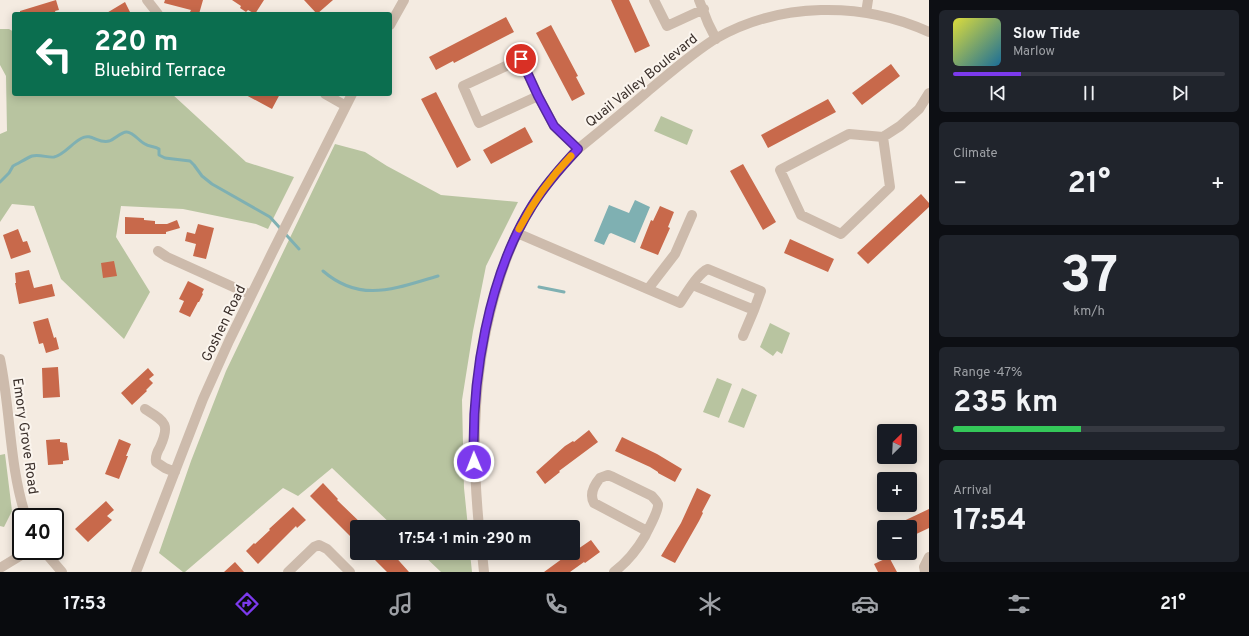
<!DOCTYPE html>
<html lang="en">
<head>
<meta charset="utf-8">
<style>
  :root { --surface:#171b24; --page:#20242c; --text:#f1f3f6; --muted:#9ea1a6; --line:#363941; --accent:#7c3aed }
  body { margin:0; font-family:Overpass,sans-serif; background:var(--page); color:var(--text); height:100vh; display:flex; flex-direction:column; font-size:15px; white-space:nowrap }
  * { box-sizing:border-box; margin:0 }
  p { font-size:13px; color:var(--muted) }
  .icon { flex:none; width:22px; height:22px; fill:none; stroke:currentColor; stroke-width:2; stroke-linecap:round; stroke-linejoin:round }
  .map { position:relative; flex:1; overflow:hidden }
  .details { display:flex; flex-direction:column; gap:10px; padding:10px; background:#0d0f14; width:320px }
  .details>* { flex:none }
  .hud { position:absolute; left:12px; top:12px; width:380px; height:84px; border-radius:4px; box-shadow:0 2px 10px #0003; background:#0b6e4f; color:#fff; overflow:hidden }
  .needle { width:26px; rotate:24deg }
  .tools { position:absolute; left:877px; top:424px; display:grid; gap:8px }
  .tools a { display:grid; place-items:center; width:40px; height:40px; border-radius:4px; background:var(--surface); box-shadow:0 2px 10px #0003; font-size:20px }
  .speed { position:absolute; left:12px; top:508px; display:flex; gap:8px; font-size:20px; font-weight:700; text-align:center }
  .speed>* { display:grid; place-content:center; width:52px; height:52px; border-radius:50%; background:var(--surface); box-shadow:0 2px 10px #0003; line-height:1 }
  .speed .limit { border:2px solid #111; border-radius:6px; background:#fff; color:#111 }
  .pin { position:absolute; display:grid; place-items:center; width:34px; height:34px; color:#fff; margin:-17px; border:2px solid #fff; border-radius:50%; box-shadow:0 1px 4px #0007 }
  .me { position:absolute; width:44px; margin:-22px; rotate:359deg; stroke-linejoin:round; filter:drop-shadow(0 0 3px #0008) }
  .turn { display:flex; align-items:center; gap:14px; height:84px; padding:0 16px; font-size:18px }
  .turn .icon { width:52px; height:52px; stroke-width:2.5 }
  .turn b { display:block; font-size:28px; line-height:34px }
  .big { font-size:30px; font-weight:700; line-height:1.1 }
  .details .card { flex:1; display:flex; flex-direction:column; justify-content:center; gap:6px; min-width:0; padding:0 14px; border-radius:6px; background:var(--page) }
  .details .dial { align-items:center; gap:0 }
  .dial b { font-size:52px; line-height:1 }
  .song { display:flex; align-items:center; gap:12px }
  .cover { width:48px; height:48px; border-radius:6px; background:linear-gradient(135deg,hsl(60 70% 55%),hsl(200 70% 35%)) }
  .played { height:4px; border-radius:2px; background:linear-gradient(90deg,var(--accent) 25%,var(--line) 25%) }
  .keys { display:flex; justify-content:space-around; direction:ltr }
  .heat { display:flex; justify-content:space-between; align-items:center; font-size:22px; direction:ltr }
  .charge { height:6px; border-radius:3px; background:linear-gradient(90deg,#34c759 47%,var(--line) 0) }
  .trip { position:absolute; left:350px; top:520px; width:230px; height:40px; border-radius:4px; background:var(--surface); box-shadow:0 2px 10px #0003; font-weight:700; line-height:40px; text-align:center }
  .dock { display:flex; height:64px; justify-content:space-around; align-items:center; background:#090b0e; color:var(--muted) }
  .dock .icon { width:28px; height:28px }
  .dock .selected { color:var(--accent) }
  .dock b { font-size:18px; color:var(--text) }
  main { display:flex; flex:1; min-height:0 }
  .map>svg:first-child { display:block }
  .green { fill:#b8c4a0 }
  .water { fill:#7fb0b2 }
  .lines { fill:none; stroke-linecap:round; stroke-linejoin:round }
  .stream { stroke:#7fb0b2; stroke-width:3 }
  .building { fill:#c8694b }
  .minor { stroke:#cdbbac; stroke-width:10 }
  .route-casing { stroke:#51269a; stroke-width:10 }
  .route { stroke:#7c3aed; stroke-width:7 }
  .slow { stroke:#f59e0b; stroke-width:7 }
  .labels { text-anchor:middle; stroke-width:4; stroke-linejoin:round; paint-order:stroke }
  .street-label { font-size:14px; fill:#3b302b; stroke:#fbf5ee }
</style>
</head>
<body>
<main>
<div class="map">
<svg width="929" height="572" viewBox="0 0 929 572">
  <rect width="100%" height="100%" fill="#f4ebe1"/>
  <!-- green -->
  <path class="green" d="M0 29H9L14 32V94H172L246 162 294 177 268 229 256 224 183 209 121 206 116 237 150 292 124 339 61 279 34 206 12 204 0 222V134L7 131 6 76 0 65Z
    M661 116 693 130 687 145 654 131Z
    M335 144 365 152 387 166 441 195 518 202 486 266 473 331 462 400 464 488 468 527H394L332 468 298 496 283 488 185 572H183L159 553 191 461 226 371Z
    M770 323 790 333 782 354 777 351 773 356 760 347Z
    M717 378 732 384 719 418 703 412Z
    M742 388 757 395 744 428 728 422Z
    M5 454 12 511 4 527 0 526V455Z
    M421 553H470L472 572H441Z"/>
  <!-- water -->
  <path class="water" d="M635 200 650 207 635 243 611 233 609 234 604 245 594 241 609 205 629 213Z"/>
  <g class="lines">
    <!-- stream -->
    <path class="stream" d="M0 182 9 173 13 166C19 163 27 158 32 156 40 154 48 158 54 157 64 155 73 142 82 138 91 133 99 144 109 141 114 140 122 131 127 132 134 133 139 141 145 144 149 147 155 146 159 149V155L165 158 190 161 194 165 202 176 212 184 270 217 299 249
      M323 271C361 304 396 288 438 276
      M539 287 564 292"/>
  </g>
  <!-- building -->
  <path class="building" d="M56 0 59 10 55 11 56 14H20V11Z
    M165 0H203L199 14 190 12 191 10 164 3Z
    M232 0H264L255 14 248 10 246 12 240 8 241 6Z
    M304 0H333L317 14Z
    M611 0H629L650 46 635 53Z
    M125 2 131 14H105Z
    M506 17 514 32 454 63 453 61 436 70 429 57Z
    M551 25 578 76 576 77 585 94 572 101 536 33Z
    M891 64 900 76 862 105 852 93Z
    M436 92 471 160 457 168 421 99Z
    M244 94H280L272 109Z
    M828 99 836 112 768 148 761 135Z
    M525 127 533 142 491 164 483 150Z
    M743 164 776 222 763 230 730 171Z
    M921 194 929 203V207L868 264 857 253Z
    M660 206 674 212 668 227 670 228 658 255 640 248 651 220 653 221Z
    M125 217 144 218V220L155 221V224H167L177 220 180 228 166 232V234H125Z
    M198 224 214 228 206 259 193 256 196 244 185 241 187 232 195 234Z
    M18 229 23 242 27 241 31 252 11 259 3 235Z
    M790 239 834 259 828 272 784 253Z
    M114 261 117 276 103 278 101 263Z
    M29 270 34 288 52 284 55 296 19 304 15 283H16L15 273Z
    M188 281 204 289 202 293 203 294 199 302H198L190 317 179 312 184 301 179 299Z
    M48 318 54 338 56 337 59 349 46 353 43 343 39 344 33 322Z
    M58 367 60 397 43 398 42 368Z
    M148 368 154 375 149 379 153 383 146 390 147 391 132 405 121 393Z
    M589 430 598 442 559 471 560 472 545 484 536 472 565 446 573 441 574 442Z
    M622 437 657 454 682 469 675 482 658 473V472L650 467 615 451Z
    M60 439V442L67 443 69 460 63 461V464L48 465 46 440Z
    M119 439 131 444 126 456H128L119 479 105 474Z
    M323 483 338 499 337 500 365 527H357V543L310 496Z
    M697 488 711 495 702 512 703 513 699 521 675 563 661 556 681 523Z
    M106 501 114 510 107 516 112 520 88 542 75 529Z
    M293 507 306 520 297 528 296 526 258 564 246 551 254 543 255 544 270 530 269 529Z
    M929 509V528L912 536 910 532V527H891Z
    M591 540 600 552 585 563 584 562 570 572H544L570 553H573L574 550 575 551Z
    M382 553H392L409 572H387L375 560Z
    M889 557 897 572H878L874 564Z
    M235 562 244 572H224Z"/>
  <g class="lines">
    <!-- minor -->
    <path class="minor" d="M147 0 158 14
      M654 0 667 26 704 9
      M699 0 708 23 716 39
      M866 13 868 0
      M390 25 404 0
      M325 94 346 106
      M538 96 479 123 463 86 521 59 538 96 554 126 578 149
      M883 137 890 187 841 234 801 215 780 170 849 134 883 137 900 126 919 109 929 93
      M517 233 680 303C686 294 698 273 708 269L761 291 754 310 693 285
      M158 251 167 257 251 295
      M648 289 675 254 692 215
      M743 336 754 310
      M0 359C11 412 9 466 26 517
      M145 409C164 421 171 423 160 447 157 452 155 456 156 462L165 468 175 472
      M479 527C471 443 473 365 498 284 506 257 517 230 532 206 545 185 561 167 578 149 601 130 625 111 648 91 670 73 691 54 715 39 779 2 862 1 929 32
      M44 551 62 572
      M482 553 484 572
      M0 568 28 551
      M136 572 203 399 229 341 272 253 352 94
      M288 572 314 547 319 545 327 549 350 572
      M614 572C627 562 637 550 645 536 648 529 659 511 658 504 657 501 654 499 652 496L613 477 608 475 600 478C595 484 589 494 594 503L647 531
      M925 572 924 567 929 557"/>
  </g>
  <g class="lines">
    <!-- route casing -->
    <g class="route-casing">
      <path id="route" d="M474 462C471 380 488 276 532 206 545 185 561 167 578 149L554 126 538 96 521 59"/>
    </g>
    <!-- route -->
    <use href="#route" class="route"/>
    <!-- slow -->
    <path class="slow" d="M519 229C533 202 550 178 571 156"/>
  </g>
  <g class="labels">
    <!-- street labels -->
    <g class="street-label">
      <text transform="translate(641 80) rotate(-39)" y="5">Quail Valley Boulevard</text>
      <text transform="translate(223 323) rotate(-64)" y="5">Goshen Road</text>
      <text transform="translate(26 436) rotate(82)" y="5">Emory Grove Road</text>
    </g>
  </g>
</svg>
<div class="tools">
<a><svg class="needle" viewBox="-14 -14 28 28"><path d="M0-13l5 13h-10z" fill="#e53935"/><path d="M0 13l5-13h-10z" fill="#9ea1a6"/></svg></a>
<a>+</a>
<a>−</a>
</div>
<div class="speed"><div class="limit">40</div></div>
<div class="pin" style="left:521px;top:59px;background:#d93025"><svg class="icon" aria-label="arrive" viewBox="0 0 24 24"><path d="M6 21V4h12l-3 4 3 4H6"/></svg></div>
<svg class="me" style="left:474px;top:462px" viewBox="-20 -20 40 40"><circle r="17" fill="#7c3aed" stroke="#fff" stroke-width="3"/><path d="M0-11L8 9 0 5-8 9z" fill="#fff"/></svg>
<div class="trip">17:54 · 1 min · 290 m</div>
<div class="hud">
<div class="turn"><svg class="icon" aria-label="left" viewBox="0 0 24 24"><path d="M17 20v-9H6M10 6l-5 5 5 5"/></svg><div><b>220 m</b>Bluebird Terrace</div></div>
</div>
</div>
<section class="details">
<div class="card">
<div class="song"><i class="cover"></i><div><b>Slow Tide</b><p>Marlow</p></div></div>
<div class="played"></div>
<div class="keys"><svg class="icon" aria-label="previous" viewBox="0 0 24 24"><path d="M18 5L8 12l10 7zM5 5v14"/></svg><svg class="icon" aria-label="pause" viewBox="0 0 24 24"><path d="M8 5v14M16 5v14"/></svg><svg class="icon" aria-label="next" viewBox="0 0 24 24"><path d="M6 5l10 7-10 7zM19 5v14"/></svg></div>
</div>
<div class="card"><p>Climate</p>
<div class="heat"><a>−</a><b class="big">21°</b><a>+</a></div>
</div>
<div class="card dial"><b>37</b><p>km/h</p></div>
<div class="card"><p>Range · 47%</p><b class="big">235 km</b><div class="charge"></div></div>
<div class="card"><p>Arrival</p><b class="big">17:54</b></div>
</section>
</main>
<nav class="dock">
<b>17:53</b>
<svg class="icon selected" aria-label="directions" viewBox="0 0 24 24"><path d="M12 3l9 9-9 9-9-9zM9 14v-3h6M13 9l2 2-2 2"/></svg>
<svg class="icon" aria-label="music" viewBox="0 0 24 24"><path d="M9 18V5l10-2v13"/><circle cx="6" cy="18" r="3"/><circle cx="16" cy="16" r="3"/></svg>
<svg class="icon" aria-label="phone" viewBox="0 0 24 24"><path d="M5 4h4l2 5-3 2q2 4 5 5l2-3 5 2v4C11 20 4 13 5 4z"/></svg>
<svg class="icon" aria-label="climate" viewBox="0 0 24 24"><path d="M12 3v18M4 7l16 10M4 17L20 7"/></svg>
<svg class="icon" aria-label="car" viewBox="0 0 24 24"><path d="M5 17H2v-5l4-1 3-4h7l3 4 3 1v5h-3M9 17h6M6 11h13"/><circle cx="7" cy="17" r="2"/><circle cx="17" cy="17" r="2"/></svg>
<svg class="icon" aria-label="filters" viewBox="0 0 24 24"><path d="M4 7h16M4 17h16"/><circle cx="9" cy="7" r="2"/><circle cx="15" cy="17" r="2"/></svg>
<b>21°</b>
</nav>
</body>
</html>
